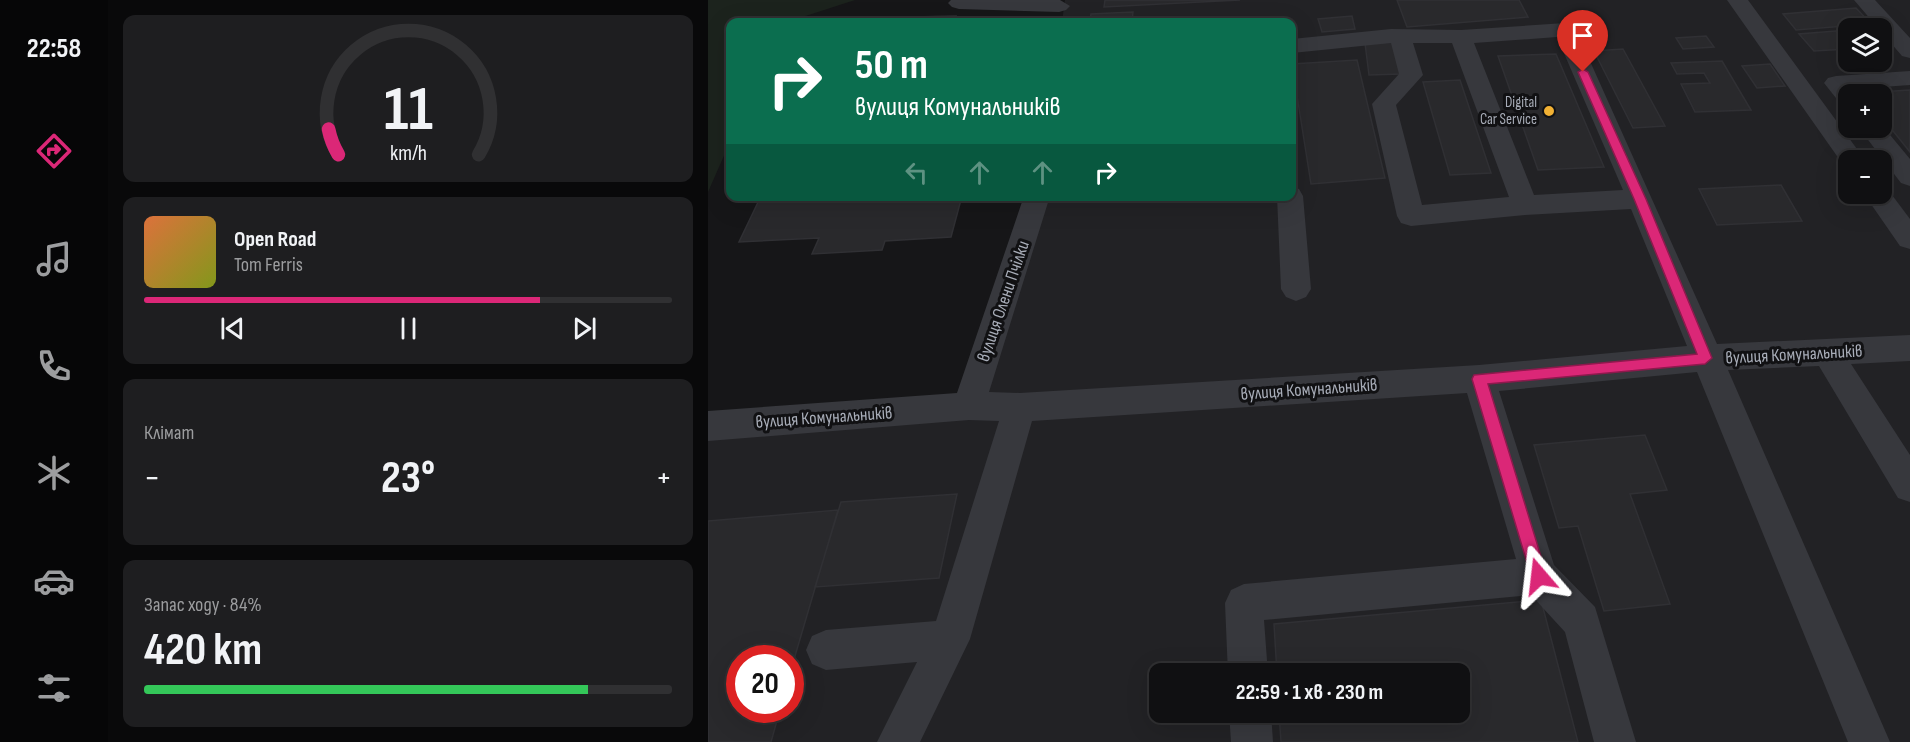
<!DOCTYPE html>
<html lang="uk">
<head>
<meta charset="utf-8">
<style>
  :root { --surface:#101012; --page:#1e1e20; --text:#f1f3f6; --muted:#9c9d9f; --line:#303032; --accent:#db2777 }
  body { margin:0; font-family:"Sofia Sans Condensed",sans-serif; background:var(--page); color:var(--text); height:100vh; display:flex; flex-direction:column; font-size:22px; white-space:nowrap }
  * { box-sizing:border-box; margin:0 }
  p { font-size:20px; color:var(--muted) }
  .icon { flex:none; width:33px; height:33px; fill:none; stroke:currentColor; stroke-width:2; stroke-linecap:round; stroke-linejoin:round }
  .map { position:relative; flex:1; overflow:hidden }
  .side { display:flex; flex-direction:column; gap:15px; padding:15px; background:#09090a; width:600px }
  .side>* { flex:none }
  .hud { position:absolute; left:18px; top:18px; width:570px; height:183px; border-radius:12px; box-shadow:0 6px 24px #0002,0 0 0 2px var(--line); background:#0b6e4f; color:#fff; overflow:hidden }
  .fabs { position:absolute; left:1130px; top:18px; display:grid; gap:12px }
  .fabs a { display:grid; place-items:center; width:54px; height:54px; border-radius:12px; background:var(--surface); box-shadow:0 6px 24px #0002,0 0 0 2px var(--line); font-size:30px }
  .speed { position:absolute; left:18px; top:645px; display:flex; gap:12px; font-size:30px; font-weight:700; text-align:center }
  .speed>* { display:grid; place-content:center; width:78px; height:78px; border-radius:50%; background:var(--surface); box-shadow:0 6px 24px #0002,0 0 0 2px var(--line); line-height:1 }
  .speed .limit { border:9px solid #d22; background:#fff; color:#111 }
  .pin { position:absolute; display:grid; place-items:center; width:51px; height:51px; color:#fff; margin:-62px -26px; border-radius:50% 50% 50% 0; rotate:-45deg; box-shadow:0 0 6px #0007 }
  .pin .icon { rotate:45deg }
  .me { position:absolute; width:66px; margin:-33px; rotate:343deg; stroke-linejoin:round; filter:drop-shadow(0 0 4px #0008) }
  .turn { display:flex; align-items:center; gap:21px; height:126px; padding:0 30px; font-size:27px }
  .turn .icon { width:78px; height:78px; stroke-width:2.5 }
  .turn b { display:block; font-size:42px; line-height:51px }
  .lanes { display:flex; align-items:center; height:57px; padding:0 30px; background:#0003; justify-content:center; gap:30px; direction:ltr }
  .lanes .off { opacity:.35 }
  .big { font-size:45px; font-weight:700; line-height:1.1 }
  .side .card { flex:1; display:flex; flex-direction:column; justify-content:center; gap:9px; min-width:0; padding:0 21px; border-radius:12px; background:var(--page) }
  .side .dial { align-items:center; gap:0 }
  .dial svg { height:156px; overflow:visible; fill:none; stroke:var(--line); stroke-width:7; stroke-linecap:round; text-anchor:middle }
  .dial text { fill:var(--text); stroke:none }
  .song { display:flex; align-items:center; gap:18px }
  .cover { width:72px; height:72px; border-radius:9px; background:linear-gradient(135deg,hsl(20 70% 55%),hsl(70 70% 35%)) }
  .played { height:6px; border-radius:3px; background:linear-gradient(90deg,var(--accent) 75%,var(--line) 75%) }
  .keys { display:flex; justify-content:space-around; direction:ltr }
  .heat { display:flex; justify-content:space-between; align-items:center; font-size:33px; direction:ltr }
  .charge { height:9px; border-radius:4px; background:linear-gradient(90deg,#34c759 84%,var(--line) 0) }
  .trip { position:absolute; left:441px; top:663px; width:321px; height:60px; border-radius:12px; background:var(--surface); box-shadow:0 6px 24px #0002,0 0 0 2px var(--line); font-weight:700; line-height:60px; text-align:center }
  main { display:flex; flex:1; min-height:0 }
  .tabs { display:flex; flex-direction:column; width:108px; justify-content:space-around; align-items:center; background:#060607; color:var(--muted) }
  .tabs .icon { width:42px; height:42px }
  .tabs .current { color:var(--accent) }
  .tabs b { font-size:27px; color:var(--text) }
  .map>svg:first-child { display:block }
  .built { fill:#222225; fill-rule:evenodd }
  .green { fill:#1c231d }
  .building { fill:#29292c; stroke:#303034; stroke-width:1.5 }
  .lines { fill:none; stroke-linecap:round; stroke-linejoin:round }
  .minor { fill:#37383d; fill-rule:evenodd }
  .route { fill:#db2777; stroke:#8e194d; stroke-width:1.5 }
  .poi-dot { fill:#f2b134; stroke:#111113; stroke-width:2 }
  .labels { text-anchor:middle; stroke-width:6; stroke-linejoin:round; paint-order:stroke }
  .far-poi-label { font-size:15px; fill:#a8adb8; stroke:#111113; text-anchor:end }
  .street-label { font-size:18px; fill:#a8adb8; stroke:#111113 }
</style>
</head>
<body>
<main>
<nav class="tabs">
<b>22:58</b>
<svg class="icon current" aria-label="directions" viewBox="0 0 24 24"><path d="M12 3l9 9-9 9-9-9zM9 14v-3h6M13 9l2 2-2 2"/></svg>
<svg class="icon" aria-label="music" viewBox="0 0 24 24"><path d="M9 18V5l10-2v13"/><circle cx="6" cy="18" r="3"/><circle cx="16" cy="16" r="3"/></svg>
<svg class="icon" aria-label="phone" viewBox="0 0 24 24"><path d="M5 4h4l2 5-3 2q2 4 5 5l2-3 5 2v4C11 20 4 13 5 4z"/></svg>
<svg class="icon" aria-label="climate" viewBox="0 0 24 24"><path d="M12 3v18M4 7l16 10M4 17L20 7"/></svg>
<svg class="icon" aria-label="car" viewBox="0 0 24 24"><path d="M5 17H2v-5l4-1 3-4h7l3 4 3 1v5h-3M9 17h6M6 11h13"/><circle cx="7" cy="17" r="2"/><circle cx="17" cy="17" r="2"/></svg>
<svg class="icon" aria-label="filters" viewBox="0 0 24 24"><path d="M4 7h16M4 17h16"/><circle cx="9" cy="7" r="2"/><circle cx="15" cy="17" r="2"/></svg>
</nav>
<section class="side">
<div class="card dial"><svg viewBox="0 0 100 80">
<path d="M14 69A42 42 0 1 1 86 69"/>
<path d="M14 69A42 42 0 0 1 9 56" stroke="#db2777"/>
<text x="50" y="56" font-size="32" font-weight="700">11</text>
<text x="50" y="72" font-size="11">km/h</text>
</svg></div>
<div class="card">
<div class="song"><i class="cover"></i><div><b>Open Road</b><p>Tom Ferris</p></div></div>
<div class="played"></div>
<div class="keys"><svg class="icon" aria-label="previous" viewBox="0 0 24 24"><path d="M18 5L8 12l10 7zM5 5v14"/></svg><svg class="icon" aria-label="pause" viewBox="0 0 24 24"><path d="M8 5v14M16 5v14"/></svg><svg class="icon" aria-label="next" viewBox="0 0 24 24"><path d="M6 5l10 7-10 7zM19 5v14"/></svg></div>
</div>
<div class="card"><p>Клімат</p>
<div class="heat"><a>−</a><b class="big">23°</b><a>+</a></div>
</div>
<div class="card"><p>Запас ходу · 84%</p><b class="big">420 km</b><div class="charge"></div></div>
</section>
<div class="map">
<svg width="1202" height="742" viewBox="0 0 1202 742">
  <rect width="100%" height="100%" fill="#161618"/>
  <!-- built -->
  <path class="built" d="M357 0H1202V742H0V432L261 414 335 197 584 196V22H354ZM1140 28H1173V62H1140ZM1140 94H1173V128H1140ZM1140 160H1173V194H1140ZM32 658H82V710H32ZM452 674H752V712H452Z"/>
  <!-- green -->
  <path class="green" d="M0 0H147L79 22H22V142L0 192Z"/>
  <!-- building -->
  <path class="building" d="M397 0H532L396 7Z
    M689 0H811L820 17 699 27Z
    M1148 8 1163 24 1088 30 1075 14Z
    M425 12 424 22H382L383 14Z
    M248 16 246 22H202L205 17Z
    M644 16 647 29 614 32 610 19Z
    M1140 30V49L1106 51 1091 34Z
    M998 36 1006 47 975 49 968 38Z
    M687 42 693 74 661 75 657 43Z
    M915 49 957 126 925 128 886 51Z
    M848 54 896 167 830 170 790 56Z
    M649 60 677 178 603 184 584 64Z
    M1014 61 1043 110 987 112 973 84 1002 83 996 73 969 74 963 63Z
    M1062 64 1077 86 1049 88 1034 66Z
    M752 80 783 173 742 175 715 82Z
    M1202 90V152L1173 116V94L1155 93Z
    M1073 185 1094 221 1009 225 991 189Z
    M53 196H254L243 237 177 241 174 250 104 254 111 238 31 242Z
    M937 435 959 490 922 494 962 604 896 611 870 526 851 528 826 445Z
    M249 494 231 578 107 587 133 502Z
    M130 510 82 673V658H32V710H72L63 742H0V521Z
    M833 600 870 742H573L571 712H752V674H569L566 624Z"/>
  <g class="lines">
    <!-- minor -->
    <path class="minor" d="M243 0H352L362 6 358 10 351 12 251 9 244 7 240 3Z
      M1019 0H1040L1157 160H1140V167L1136 166Z
      M1146 0H1167L1202 38V58L1194 56Z
      M857 23 865 25 868 30 1009 344 1202 335V361L1143 364 1202 455V502L1190 498 1111 366 1020 370 1182 742H1140L989 372 791 391 846 565 887 607 928 742H886L857 632 823 595 556 620 560 674H520L517 603 523 590 536 584 808 559 759 393 324 421 262 639 212 742H169L209 662 118 670 104 664 98 650 104 636 118 630 228 621 291 421 261 420 0 441V411L249 393 316 196H342L281 392 312 393 771 365 979 346 923 209 817 215 703 226 693 223 689 216 664 104 691 74 683 43 584 53V39L683 29 753 30ZM849 37 915 190 826 195 766 43ZM705 43H744L801 197 714 205 688 105 715 75Z
      M1202 71V85L1146 89 1150 94H1140V106L1132 103 1116 83 1120 78 1128 76Z
      M1173 124 1202 159V186L1193 183 1151 128H1173Z
      M1173 186 1178 187 1202 219V249L1192 246 1156 194H1173Z
      M584 187 591 189 595 196 603 289 598 297 588 301 578 297 573 289 569 196H584Z
      M521 712H563L565 742H523Z"/>
  </g>
  <!-- route -->
  <path class="route" d="M875 69 880 72 938 199 1004 358 997 364 780 384 839 576 837 582 831 584 825 582 823 576 764 379 766 375 989 354 926 199 870 72Z"/>
  <!-- markers -->
  <circle class="poi-dot" cx="841" cy="111" r="6"/>
  <g class="labels">
    <!-- far-poi labels -->
    <g class="far-poi-label">
      <text x="829" y="107">Digital<tspan x="829" dy="17">Car Service</tspan></text>
    </g>
    <!-- street labels -->
    <g class="street-label">
      <text transform="translate(295 301) rotate(-71)" y="6">вулиця Олени Пчілки</text>
      <text transform="translate(1086 354) rotate(-3)" y="6">вулиця Комунальників</text>
      <text transform="translate(601 389) rotate(-4)" y="6">вулиця Комунальників</text>
      <text transform="translate(116 417) rotate(-4)" y="6">вулиця Комунальників</text>
    </g>
  </g>
</svg>
<div class="fabs">
<a><svg class="icon" aria-label="layers" viewBox="0 0 24 24"><path d="M12 4l9 5-9 5-9-5zM3 14l9 5 9-5"/></svg></a>
<a>+</a>
<a>−</a>
</div>
<div class="speed"><div class="limit">20</div></div>
<div class="pin" style="left:875px;top:72px;background:#d93025"><svg class="icon" aria-label="arrive" viewBox="0 0 24 24"><path d="M6 21V4h12l-3 4 3 4H6"/></svg></div>
<svg class="me" style="left:831px;top:576px" viewBox="-20 -20 40 40"><path d="M0-17L14 15 0 8-14 15z" fill="#db2777" stroke="#fff" stroke-width="4"/></svg>
<div class="trip">22:59 · 1 хв · 230 m</div>
<div class="hud">
<div class="turn"><svg class="icon" aria-label="right" viewBox="0 0 24 24"><path d="M7 20v-9h11M14 6l5 5-5 5"/></svg><div><b>50 m</b>вулиця Комунальників</div></div>
<div class="lanes"><svg class="icon off" aria-label="left" viewBox="0 0 24 24"><path d="M17 20v-9H6M10 6l-5 5 5 5"/></svg><svg class="icon off" aria-label="ahead" viewBox="0 0 24 24"><path d="M12 20V5M6 11l6-6 6 6"/></svg><svg class="icon off" aria-label="ahead" viewBox="0 0 24 24"><path d="M12 20V5M6 11l6-6 6 6"/></svg><svg class="icon" aria-label="right" viewBox="0 0 24 24"><path d="M7 20v-9h11M14 6l5 5-5 5"/></svg></div>
</div>
</div>
</main>
</body>
</html>
